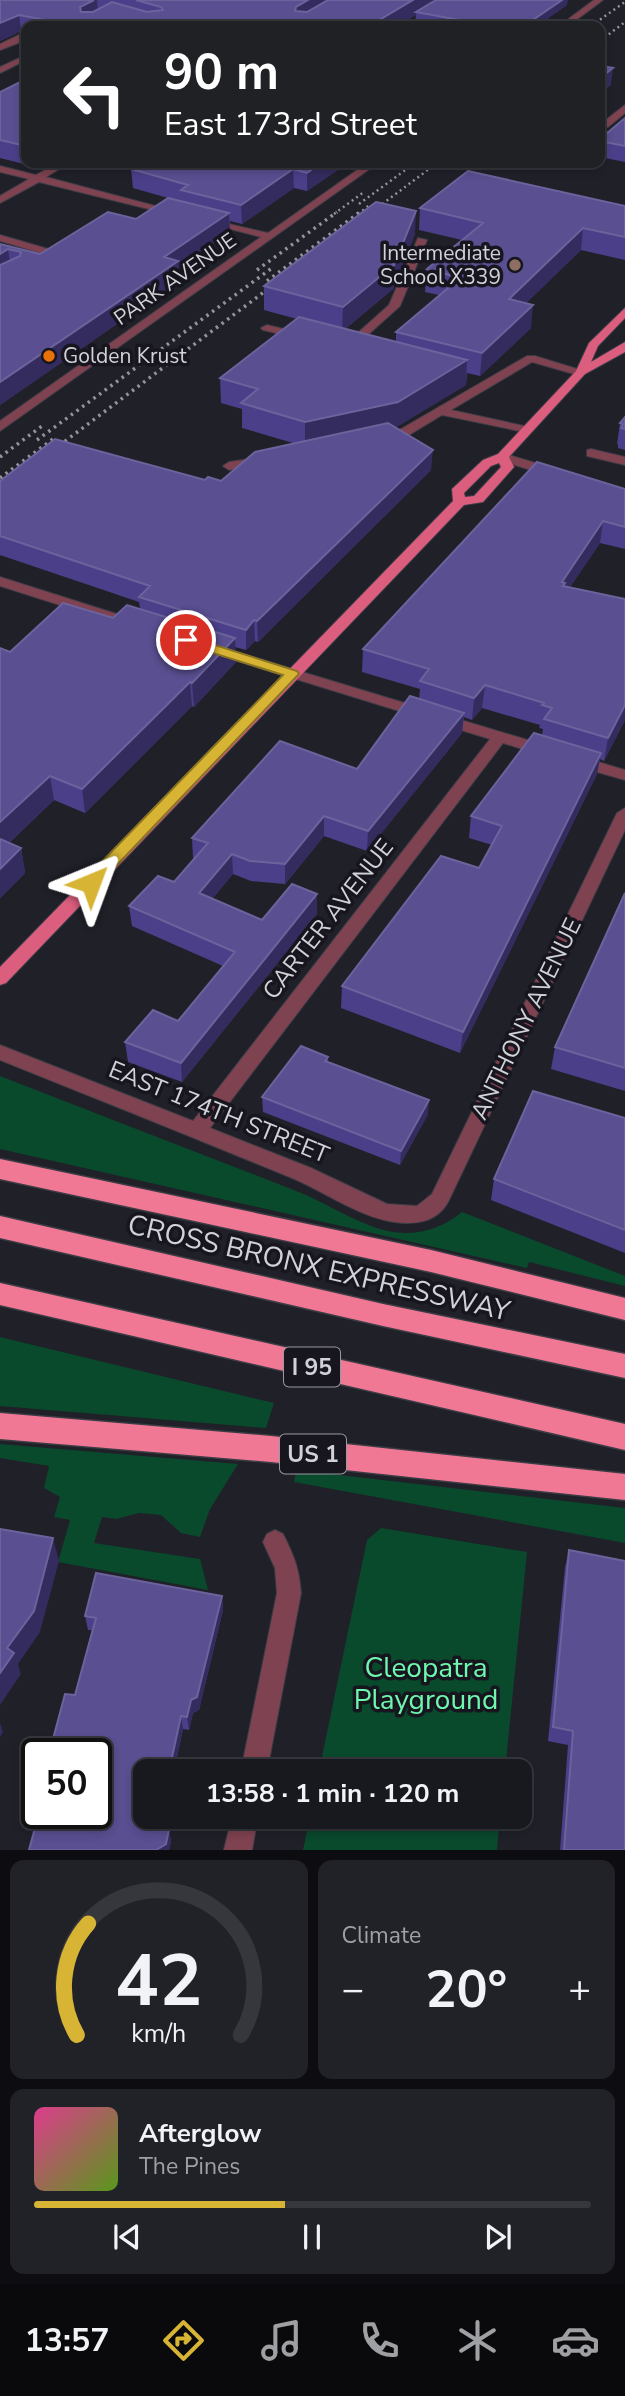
<!DOCTYPE html>
<html lang="en">
<head>
<meta charset="utf-8">
<style>
  :root { --surface:#18181f; --page:#212128; --text:#f1f3f6; --muted:#9fa0a4; --line:#36373d; --accent:#d7b434 }
  body { margin:0; font-family:"Nunito Sans",sans-serif; background:var(--page); color:var(--text); height:100vh; display:flex; flex-direction:column; font-size:26px; white-space:nowrap }
  * { box-sizing:border-box; margin:0 }
  p { font-size:23px; color:var(--muted) }
  .icon { flex:none; width:38px; height:38px; fill:none; stroke:currentColor; stroke-width:2; stroke-linecap:round; stroke-linejoin:round }
  .map { position:relative; height:1850px; overflow:hidden }
  .details { display:flex; flex-direction:column; gap:10px; padding:10px; background:#0d0d11; flex:1 }
  .details>* { flex:none }
  .top-card { position:absolute; left:21px; top:21px; width:584px; height:147px; border-radius:14px; box-shadow:0 4px 10px #0003,0 0 0 2px var(--line); background:#202124; color:#fff; overflow:hidden }
  .speed { position:absolute; left:21px; top:1738px; display:flex; gap:14px; font-size:35px; font-weight:700; text-align:center }
  .speed>* { display:grid; place-content:center; width:91px; height:91px; border-radius:50%; background:var(--surface); box-shadow:0 4px 10px #0003,0 0 0 2px var(--line); line-height:1 }
  .speed .limit { border:4px solid #111; border-radius:10px; background:#fff; color:#111 }
  .pin { position:absolute; display:grid; place-items:center; width:60px; height:60px; color:#fff; margin:-30px; border:4px solid #fff; border-radius:50%; box-shadow:0 2px 7px #0007 }
  .me { position:absolute; width:77px; margin:-38px; rotate:44deg; stroke-linejoin:round; filter:drop-shadow(0 0 5px #0008) }
  .turn { display:flex; align-items:center; gap:24px; height:147px; padding:0 28px; font-size:32px }
  .turn .icon { width:91px; height:91px; stroke-width:2.5 }
  .turn b { display:block; font-size:49px; line-height:60px }
  .big { font-size:52px; font-weight:700; line-height:1.1 }
  .details .widget { flex:1; display:flex; flex-direction:column; justify-content:center; gap:10px; min-width:0; padding:0 24px; border-radius:14px; background:var(--page) }
  .details .dial { align-items:center; gap:0 }
  .dial svg { height:182px; overflow:visible; fill:none; stroke:var(--line); stroke-width:7; stroke-linecap:round; text-anchor:middle }
  .dial text { fill:var(--text); stroke:none }
  .song { display:flex; align-items:center; gap:21px }
  .cover { width:84px; height:84px; border-radius:10px; background:linear-gradient(135deg,hsl(330 70% 55%),hsl(90 70% 35%)) }
  .played { height:7px; border-radius:4px; background:linear-gradient(90deg,var(--accent) 45%,var(--line) 45%) }
  .keys { display:flex; justify-content:space-around; direction:ltr }
  .heat { display:flex; justify-content:space-between; align-items:center; font-size:38px; direction:ltr }
  .details .tiles { flex:1; display:grid; gap:10px; grid-template-columns:1fr 1fr }
  .widget:last-child { grid-column:span 2 }
  .trip { position:absolute; left:133px; top:1759px; width:399px; height:70px; border-radius:14px; background:var(--surface); box-shadow:0 4px 10px #0003,0 0 0 2px var(--line); font-weight:700; line-height:70px; text-align:center }
  .dock { display:flex; height:112px; justify-content:space-around; align-items:center; background:#0a0a0c; color:var(--muted) }
  .dock .icon { width:49px; height:49px }
  .dock .current { color:var(--accent) }
  .dock b { font-size:32px; color:var(--text) }
  .map>svg:first-child { display:block }
  .green { fill:#09492c }
  .lines { fill:none; stroke-linecap:round; stroke-linejoin:round }
  .minor-casing { stroke:#3c3c45; stroke-width:2 }
  .major-casing { stroke:#3c3c45; stroke-width:2 }
  .highway-casing { stroke:#3c3c45; stroke-width:3 }
  .minor { fill:#7f4250; fill-rule:evenodd }
  .major { fill:#dc5e7e; fill-rule:evenodd }
  .highway { fill:#f17894; fill-rule:evenodd }
  .rail-far1 { stroke:#93939b; stroke-width:2.5; stroke-dasharray:2 3.5; stroke-linecap:butt }
  .rail { stroke:#93939b; stroke-width:3.5; stroke-dasharray:2.5 4.5; stroke-linecap:butt }
  .wall { fill:#4b3f89 }
  .shaded-wall { fill:#342c5f }
  .building { fill:#594f91; stroke:#6c639c; stroke-width:2 }
  .route { fill:#d7b434; stroke:#8c7522; stroke-width:2 }
  .education-dot { fill:#8d6e63; stroke:#17161f; stroke-width:2.5 }
  .food-dot { fill:#e8710a; stroke:#17161f; stroke-width:2.5 }
  .labels { text-anchor:middle; stroke-width:7; stroke-linejoin:round; paint-order:stroke }
  .far-poi-label { font-size:21px; fill:#d1d1d8; stroke:#17161f; text-anchor:end }
  .far-street-label { font-size:21px; fill:#d1d1d8; stroke:#17161f }
  .shield { fill:#17161f; stroke:#9999a0; stroke-width:2 }
  .shield-label { font-size:23px; font-weight:bold; fill:#d1d1d8 }
  .street-label { font-size:24px; fill:#d1d1d8; stroke:#17161f }
  .near-street-label { font-size:28px; fill:#d1d1d8; stroke:#17161f }
  .near-park-label { font-size:28px; fill:#6ef7ae; stroke:#17161f }
</style>
</head>
<body>
<div class="map">
<svg width="625" height="1850" viewBox="0 0 625 1850">
  <rect width="100%" height="100%" fill="#202029"/>
  <!-- green -->
  <path class="green" d="M0 1076C98 1114 196 1152 294 1190 326 1202 359 1226 393 1232 419 1236 442 1228 462 1212L625 1276V1286L529 1262 527 1268 0 1149Z
    M0 1337 274 1403 266 1428 0 1406Z
    M0 1444 238 1464 210 1509 200 1537 181 1533 161 1515 139 1513 116 1519 102 1517 94 1543 200 1559 208 1590 58 1562 70 1520 54 1517 60 1497 44 1488 49 1466 0 1458Z
    M296 1470 625 1508V1543L294 1482Z
    M381 1528 527 1552 505 1771H319L367 1540Z
    M310 1817V1816L500 1817 497 1850H303Z"/>
  <g class="lines">
    <!-- minor casing -->
    <g class="minor-casing">
      <path id="minor" d="M594 0H603L568 26H559Z
        M19 35 26 36V40L0 50V44Z
        M26 55V60L0 73V67Z
        M625 105V113L608 127H602V123Z
        M58 163H69L46 177 182 213 177 216 39 182 0 203V196L29 179 0 172V166L36 175Z
        M367 163H378L0 431V421L261 237 203 222V218L268 233Z
        M0 235 62 253 63 255 58 258 0 241Z
        M418 238 427 240 400 306 351 350H343V346L389 305Z
        M267 325 305 334 307 336 301 339 263 330 261 328Z
        M527 356H535L587 372 581 376 532 362 451 410 529 427V433L442 415 409 435 380 441 374 437 401 429Z
        M591 449 625 457V465L587 456V450Z
        M502 453 559 470 560 473 554 477 498 460 496 457Z
        M263 457 269 461 267 464 229 470 223 466 229 462Z
        M0 577 142 622 144 625 137 629 132 628 0 586Z
        M213 645 554 748 556 752 548 757 503 743 210 1128 311 1168 387 1204 417 1206 432 1194 617 813 625 808V830L449 1200C437 1225 409 1226 384 1220 354 1213 321 1190 292 1178 195 1138 97 1099 0 1060V1045L193 1121 490 739 208 652 206 649Z
        M575 755 625 770V780L569 764 567 760Z
        M275 1530 283 1534C294 1556 299 1568 301 1593L267 1771H241L277 1593 275 1568 263 1542 267 1534Z
        M232 1816H258L252 1850H224Z"/>
    </g>
    <!-- major casing -->
    <g class="major-casing">
      <path id="major" d="M625 308V318L598 346 591 362 625 342V352L585 374 509 457 514 467 483 502 464 505 6 983 0 985V967L453 501 452 489 483 460 498 454 576 371 589 343ZM499 463 501 467 474 496 465 497 464 493 491 466Z"/>
    </g>
    <!-- highway casing -->
    <g class="highway-casing">
      <path id="highway" d="M0 1159 431 1250 625 1298V1320L431 1272 0 1179Z
        M0 1216 383 1304 625 1354V1378L383 1326 0 1238Z
        M0 1283 625 1424V1450L0 1305Z
        M0 1413 271 1436 625 1474V1500L271 1462 0 1439Z"/>
    </g>
    <!-- minor -->
    <use href="#minor" class="minor"/>
    <!-- major -->
    <use href="#major" class="major"/>
    <!-- highway -->
    <use href="#highway" class="highway"/>
    <!-- rail-far1 -->
    <path class="rail-far1" d="M591 26 625 2
      M600 41 625 22
      M359 204 415 163
      M334 214 364 192
      M358 214 371 204
      M369 214 437 163"/>
    <!-- rail -->
    <path class="rail" d="M367 215 371 212
      M257 270 337 212
      M267 281 360 212
      M37 440 272 268
      M48 454 280 280
      M0 457 42 426
      M0 478 53 439"/>
  </g>
  <!-- wall -->
  <path class="wall" d="M0 0H433V2L567 5 537 26H441L415 22 416 15 397 26H26V32L21 31 0 41Z
    M26 79V163H32L28 165 0 158V92Z
    M625 118V162L600 157V139Z
    M142 163H348L307 191 294 188 242 224 230 221V232L178 268 179 281 0 405V244L40 254 136 219 168 198 133 188 131 169Z
    M625 206V260L581 250 526 303 531 328 480 376 467 373 466 385 396 427 431 470 258 642 255 641 246 650 235 647 236 662 194 707 192 706 85 813 54 800 9 843 21 848 25 873 0 898V648L10 652 113 618 140 608 139 602 0 555V481L205 480 221 481 293 443 242 428V409L221 403 220 378 297 319 264 310V286L415 234 393 289 345 329 396 342V332L439 295 425 292 427 269 462 240 419 230 420 208Z
    M625 417V450L618 448V444H617L620 423Z
    M625 489V549L600 543 570 587 625 720 604 761 600 759 597 774 460 1053 341 1008 342 986 479 868 492 845 469 838 471 816 542 735 543 729 539 728 540 725 482 708 472 720 464 717 462 733 367 851 324 836 285 884 251 881 233 874 212 899 262 920 317 894V914L182 1082 128 1062 125 1042 178 1021 223 966 132 926 129 906 174 882 195 858H193L192 838 357 769 419 699 420 689 362 672 363 649Z
    M625 893V1091L551 1069 555 1047Z
    M328 1057V1062L428 1114 400 1165 263 1112 262 1097Z
    M625 1118V1253L491 1200 494 1179Z
    M569 1550 625 1850H560L568 1745 548 1741 565 1567Z
    M96 1573 222 1596 223 1610 199 1710 193 1713 189 1730 183 1729 174 1771H145V1816H170L168 1827 171 1841 169 1850H29L39 1813H96V1754H49L65 1694 75 1695 92 1630H88L85 1616Z"/>
  <!-- shaded-wall -->
  <path class="shaded-wall" d="M94 0H97L98 15 82 24 80 7Z
    M308 0H336L295 26 296 7Z
    M413 0H433V4L416 12V15L397 26H369Z
    M562 0H568L567 5 537 26H524Z
    M19 15 21 31 0 41V23Z
    M613 68 611 85 600 94V78Z
    M321 163H348L307 191V173Z
    M293 169 294 188 242 224 241 205Z
    M416 211 415 234 393 289 342 331 343 307Z
    M229 213 230 232 178 268 179 281 0 405V382L164 257Z
    M583 228 581 250 507 322 509 299Z
    M8 249 11 269 0 275V254Z
    M533 305 531 328 480 376 482 353Z
    M467 360 466 385 397 427 305 447V422Z
    M433 450 431 470 258 642 257 621Z
    M603 521 600 543 563 597 562 582Z
    M254 620 255 641 246 650V630Z
    M235 638 236 662 194 707 192 683Z
    M190 682 192 706 85 813 82 789Z
    M485 685 482 708 472 720 474 698Z
    M625 705V720L604 761 608 738Z
    M464 713 462 733 367 851 368 831Z
    M601 753 597 774 460 1053 463 1032Z
    M50 776 54 800 0 851V822Z
    M324 816V836L285 884V864Z
    M21 848 25 873 0 898V869Z
    M232 854 233 874 200 913 199 893Z
    M317 894V914L182 1082 181 1063Z
    M429 1100 428 1114 400 1165 401 1151Z
    M53 1538 59 1561 40 1632 18 1664 21 1674 0 1705V1673L7 1648Z
    M222 1596 223 1610 199 1710 193 1713 189 1730 187 1717 191 1700Z
    M181 1716 183 1729 174 1771H169Z
    M0 1723 3 1732 0 1737Z
    M165 1816H170L167 1832 164 1820Z
    M169 1829 171 1841 169 1850H156Z"/>
  <!-- building -->
  <path class="building" d="M0 0H94L80 7 81 12H93L112 2 147 12 163 10 161 7 136 0H308L296 7 295 11 307 12 328 0H413L369 26H269L250 22 243 26H76L19 15 0 23Z
    M436 0H562L524 26H492L416 12Z
    M600 66 613 68 600 78Z
    M26 79V146L0 140V92Z
    M625 118V146L600 141V139Z
    M142 163H321L307 173 293 169 241 205 181 190 188 185 131 169Z
    M468 171 625 206V237L583 228 509 299 533 305 482 353 396 332 460 278 427 269 483 223 420 208Z
    M168 198 229 213 164 257 178 261 0 382V265L20 256 21 252 8 249 0 254V244L40 254 108 212 136 219Z
    M376 202 416 211 394 265 343 307 264 286Z
    M299 317 467 360 398 402 305 422 241 403 258 389 220 378Z
    M625 417V429L621 428 623 424 620 423Z
    M388 423 433 450 257 621 254 620 246 630 139 597 150 586 0 536V481L55 439 205 480 208 477 221 481 255 452Z
    M537 462 625 489V527L603 521 562 582 565 583 563 586 625 599V705L608 738 544 719 552 708 542 705 544 703 485 685 474 698 420 681 429 669 363 649Z
    M63 603 113 618 127 605 235 638 192 683 190 682 82 789 50 776 0 822V648L10 652Z
    M410 696 464 713 368 831 324 816 285 864 250 861 232 854 199 893 262 920 292 884 317 894 181 1063 125 1042 153 1010 178 1021 235 952 129 906 158 876 174 882 208 843 192 838 280 741 357 769Z
    M534 733 601 753 463 1032 342 986 441 856 479 868 502 826 471 816Z
    M0 839 21 848 0 869Z
    M625 893V1068L555 1047Z
    M301 1046 328 1057 325 1061 429 1100 401 1151 262 1097Z
    M533 1091 625 1118V1230L494 1179Z
    M0 1529 53 1538 34 1611 7 1648 14 1653 0 1673Z
    M569 1550 625 1561V1850H564L573 1731 553 1727Z
    M96 1573 222 1596 197 1697 191 1700 187 1717 181 1716 169 1771H145V1816H165L164 1820 169 1829 166 1844 156 1850H29L39 1813H96V1754H49L65 1694 75 1695 96 1618 85 1616Z"/>
  <!-- route -->
  <path class="route" d="M186 636 297 671 299 674 96 887H85L83 883 85 879 283 675 181 643 179 640Z"/>
  <!-- markers -->
  <circle class="education-dot" cx="515" cy="265" r="7"/>
  <circle class="food-dot" cx="49" cy="356" r="7"/>
  <g class="labels">
    <!-- far-poi labels -->
    <g class="far-poi-label">
      <text x="501" y="260">Intermediate<tspan x="501" dy="24">School X339</tspan></text>
      <text x="63" y="363" text-anchor="start">Golden Krust</text>
    </g>
    <!-- far-street labels -->
    <g class="far-street-label">
      <text transform="translate(175 279) rotate(-35)" y="7">PARK AVENUE</text>
    </g>
    <!-- shield labels -->
    <g class="shield">
      <rect x="284" y="1347.5" width="56" height="39" rx="5"/>
      <rect x="280" y="1434.5" width="66" height="39" rx="5"/>
    </g>
    <g class="shield-label">
      <text x="312" y="1375">I 95</text>
      <text x="313" y="1462">US 1</text>
    </g>
    <!-- street labels -->
    <g class="street-label">
      <text transform="translate(328 919) rotate(-52)" y="8">CARTER AVENUE</text>
      <text transform="translate(526 1019) rotate(-64)" y="8">ANTHONY AVENUE</text>
      <text transform="translate(219 1112) rotate(22)" y="8">EAST 174TH STREET</text>
    </g>
    <!-- near-street labels -->
    <g class="near-street-label">
      <text transform="translate(319 1267) rotate(13)" y="10">CROSS BRONX EXPRESSWAY</text>
    </g>
    <!-- near-park labels -->
    <g class="near-park-label">
      <text x="426" y="1677">Cleopatra<tspan x="426" dy="32">Playground</tspan></text>
    </g>
  </g>
</svg>
<div class="speed"><div class="limit">50</div></div>
<div class="pin" style="left:186px;top:640px;background:#d93025"><svg class="icon" aria-label="arrive" viewBox="0 0 24 24"><path d="M6 21V4h12l-3 4 3 4H6"/></svg></div>
<svg class="me" style="left:91px;top:883px" viewBox="-20 -20 40 40"><path d="M0-17L14 15 0 8-14 15z" fill="#d7b434" stroke="#fff" stroke-width="4"/></svg>
<div class="trip">13:58 · 1 min · 120 m</div>
<div class="top-card">
<div class="turn"><svg class="icon" aria-label="left" viewBox="0 0 24 24"><path d="M17 20v-9H6M10 6l-5 5 5 5"/></svg><div><b>90 m</b>East 173rd Street</div></div>
</div>
</div>
<section class="details">
<div class="tiles">
<div class="widget dial"><svg viewBox="0 0 100 80">
<path d="M14 69A42 42 0 1 1 86 69"/>
<path d="M14 69A42 42 0 0 1 19 20" stroke="#d7b434"/>
<text x="50" y="56" font-size="32" font-weight="700">42</text>
<text x="50" y="72" font-size="11">km/h</text>
</svg></div>
<div class="widget"><p>Climate</p>
<div class="heat"><a>−</a><b class="big">20°</b><a>+</a></div>
</div>
<div class="widget">
<div class="song"><i class="cover"></i><div><b>Afterglow</b><p>The Pines</p></div></div>
<div class="played"></div>
<div class="keys"><svg class="icon" aria-label="previous" viewBox="0 0 24 24"><path d="M18 5L8 12l10 7zM5 5v14"/></svg><svg class="icon" aria-label="pause" viewBox="0 0 24 24"><path d="M8 5v14M16 5v14"/></svg><svg class="icon" aria-label="next" viewBox="0 0 24 24"><path d="M6 5l10 7-10 7zM19 5v14"/></svg></div>
</div>
</div>
</section>
<nav class="dock">
<b>13:57</b>
<svg class="icon current" aria-label="directions" viewBox="0 0 24 24"><path d="M12 3l9 9-9 9-9-9zM9 14v-3h6M13 9l2 2-2 2"/></svg>
<svg class="icon" aria-label="music" viewBox="0 0 24 24"><path d="M9 18V5l10-2v13"/><circle cx="6" cy="18" r="3"/><circle cx="16" cy="16" r="3"/></svg>
<svg class="icon" aria-label="phone" viewBox="0 0 24 24"><path d="M5 4h4l2 5-3 2q2 4 5 5l2-3 5 2v4C11 20 4 13 5 4z"/></svg>
<svg class="icon" aria-label="climate" viewBox="0 0 24 24"><path d="M12 3v18M4 7l16 10M4 17L20 7"/></svg>
<svg class="icon" aria-label="car" viewBox="0 0 24 24"><path d="M5 17H2v-5l4-1 3-4h7l3 4 3 1v5h-3M9 17h6M6 11h13"/><circle cx="7" cy="17" r="2"/><circle cx="17" cy="17" r="2"/></svg>
</nav>
</body>
</html>
